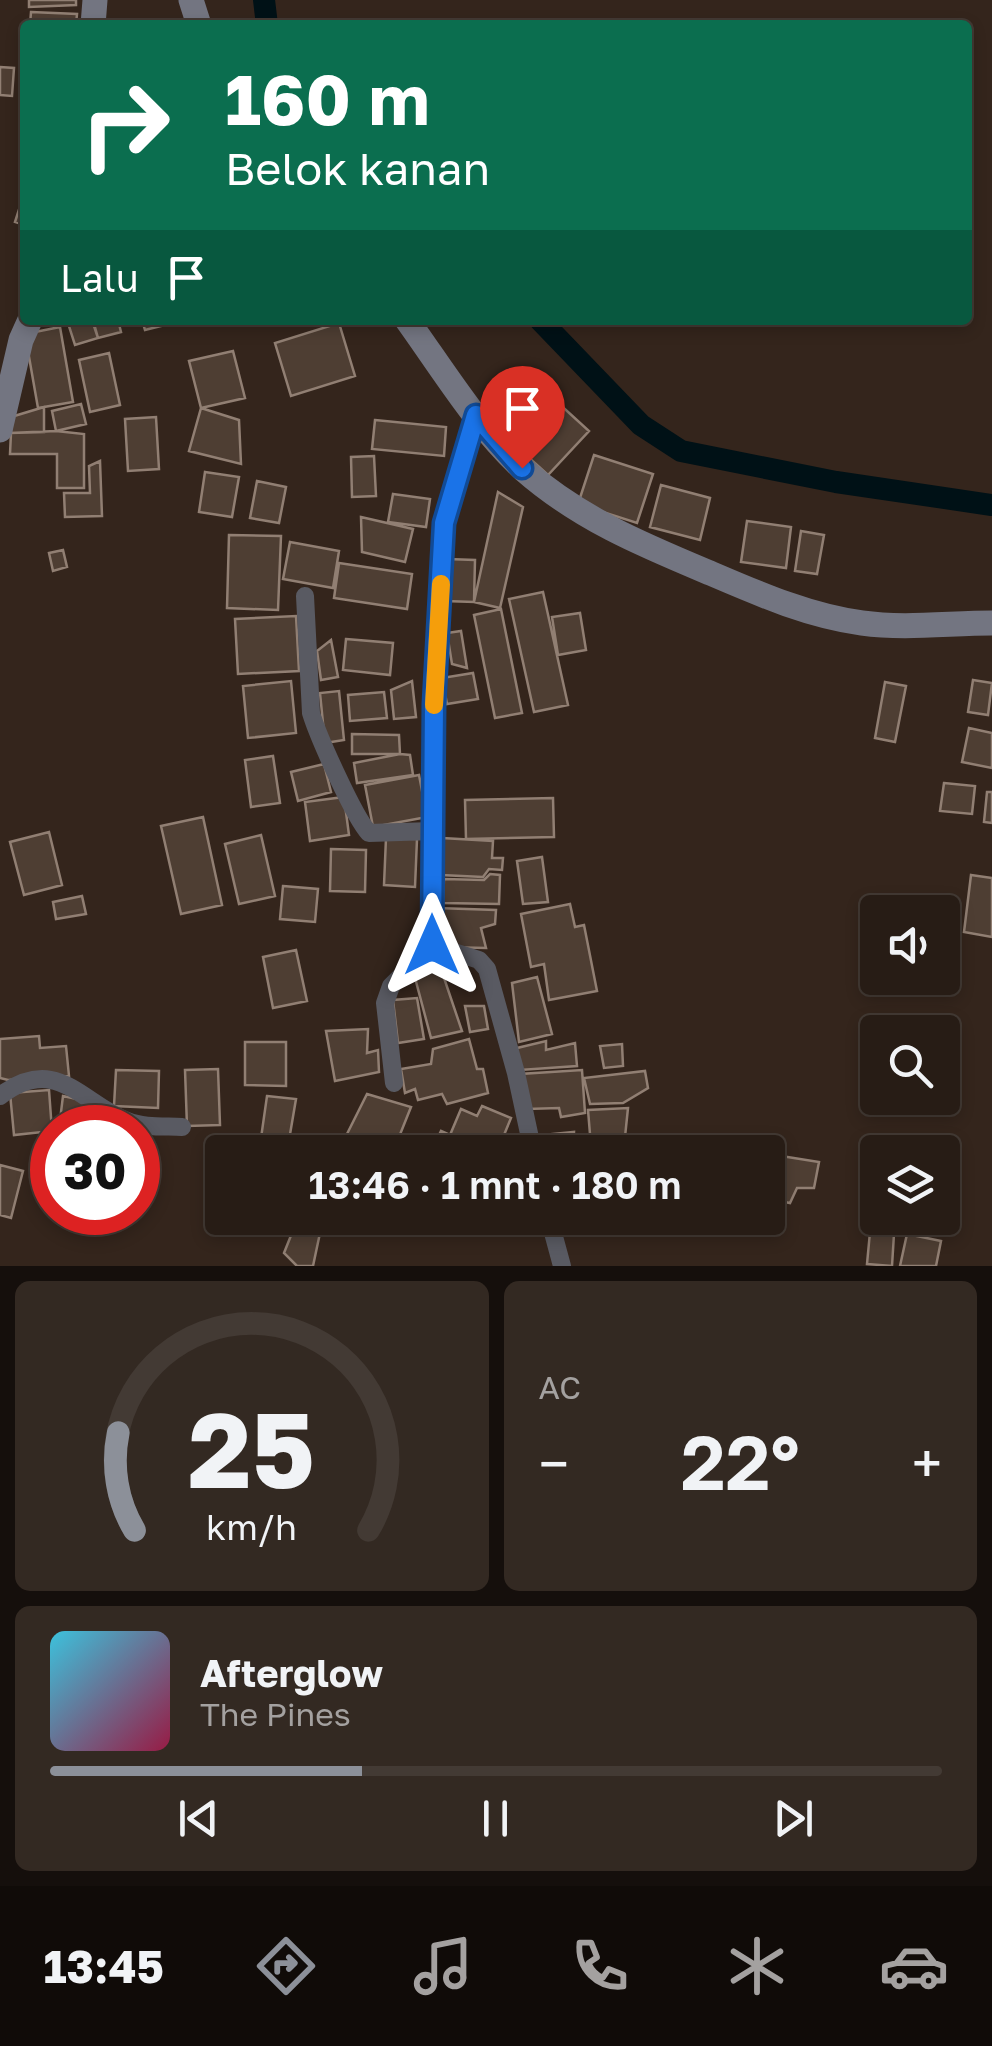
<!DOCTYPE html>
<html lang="id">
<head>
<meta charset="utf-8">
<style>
  :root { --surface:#271c15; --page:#332922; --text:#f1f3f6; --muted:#a4a1a0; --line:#433a34; --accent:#8c9099 }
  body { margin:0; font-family:"Golos Text",sans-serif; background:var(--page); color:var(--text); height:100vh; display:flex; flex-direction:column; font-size:38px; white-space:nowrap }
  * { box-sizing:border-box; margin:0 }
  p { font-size:32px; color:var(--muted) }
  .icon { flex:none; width:55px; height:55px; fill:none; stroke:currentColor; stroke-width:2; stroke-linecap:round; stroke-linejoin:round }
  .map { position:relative; height:1266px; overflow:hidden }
  .details { display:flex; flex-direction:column; gap:15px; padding:15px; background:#150f0c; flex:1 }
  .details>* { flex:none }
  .banner { position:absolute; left:20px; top:20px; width:952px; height:305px; border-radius:10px; box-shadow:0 5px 15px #0003,0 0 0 2px var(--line); background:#0b6e4f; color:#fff; overflow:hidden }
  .controls { position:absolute; left:860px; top:895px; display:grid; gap:20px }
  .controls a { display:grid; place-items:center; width:100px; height:100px; border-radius:10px; background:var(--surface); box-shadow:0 5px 15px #0003,0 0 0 2px var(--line); font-size:50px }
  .speed { position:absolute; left:30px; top:1105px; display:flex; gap:20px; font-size:50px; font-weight:700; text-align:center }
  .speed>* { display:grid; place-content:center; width:130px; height:130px; border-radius:50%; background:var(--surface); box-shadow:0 5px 15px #0003,0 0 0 2px var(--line); line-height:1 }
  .speed .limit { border:15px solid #d22; background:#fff; color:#111 }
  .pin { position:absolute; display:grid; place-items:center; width:85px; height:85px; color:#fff; margin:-102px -42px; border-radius:50% 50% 50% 0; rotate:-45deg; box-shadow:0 0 10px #0007 }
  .pin .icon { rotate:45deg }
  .me { position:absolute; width:110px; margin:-55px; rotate:0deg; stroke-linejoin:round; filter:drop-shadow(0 0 8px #0008) }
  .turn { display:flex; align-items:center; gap:35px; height:210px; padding:0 40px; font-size:45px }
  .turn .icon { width:130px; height:130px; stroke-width:2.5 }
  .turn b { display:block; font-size:70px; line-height:85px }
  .then { display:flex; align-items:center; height:95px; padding:0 40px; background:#0003; gap:20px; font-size:38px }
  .big { font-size:75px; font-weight:600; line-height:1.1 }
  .details .tile { flex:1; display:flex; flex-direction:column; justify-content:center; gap:15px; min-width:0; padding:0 35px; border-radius:15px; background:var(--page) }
  .details .dial { align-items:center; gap:0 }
  .dial svg { height:260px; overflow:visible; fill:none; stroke:var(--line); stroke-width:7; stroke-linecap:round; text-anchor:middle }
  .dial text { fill:var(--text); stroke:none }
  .song { display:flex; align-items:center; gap:30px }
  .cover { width:120px; height:120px; border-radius:15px; background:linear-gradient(135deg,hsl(190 70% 55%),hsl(340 70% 35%)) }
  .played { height:10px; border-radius:5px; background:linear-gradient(90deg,var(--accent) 35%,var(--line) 35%) }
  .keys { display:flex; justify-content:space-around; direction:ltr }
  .heat { display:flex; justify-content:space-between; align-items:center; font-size:55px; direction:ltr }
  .details .tiles { flex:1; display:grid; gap:15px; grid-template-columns:1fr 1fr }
  .tile:last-child { grid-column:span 2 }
  .trip { position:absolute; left:205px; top:1135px; width:580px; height:100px; border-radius:10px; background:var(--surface); box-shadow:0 5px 15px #0003,0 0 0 2px var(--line); font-weight:600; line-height:100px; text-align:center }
  .tabs { display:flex; height:160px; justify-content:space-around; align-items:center; background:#100b08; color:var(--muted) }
  .tabs .icon { width:70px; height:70px }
  .tabs .selected { color:var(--accent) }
  .tabs b { font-size:45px; color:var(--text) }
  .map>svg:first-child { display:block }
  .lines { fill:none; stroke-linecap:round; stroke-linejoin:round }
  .canal { stroke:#001116; stroke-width:22 }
  .building { fill:#4e3e33; stroke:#917f73; stroke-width:2.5 }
  .street { stroke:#595a62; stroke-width:18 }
  .secondary { stroke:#737581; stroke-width:25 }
  .route-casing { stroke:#114b97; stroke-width:25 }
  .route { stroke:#1a73e8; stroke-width:18 }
  .slow { stroke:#f59e0b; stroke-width:18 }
</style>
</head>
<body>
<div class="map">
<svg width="992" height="1266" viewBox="0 0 992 1266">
  <rect width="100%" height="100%" fill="#34251c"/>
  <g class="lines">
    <!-- canal -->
    <path class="canal" d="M264 0 267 25
      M540 320 641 425 681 451 836 482 992 505"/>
  </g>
  <!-- building -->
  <path class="building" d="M29 0H76V5L29 7Z
    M31 12 77 14 76 25H30Z
    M0 67 14 68 12 96 0 95Z
    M23 197H25V225L15 222Z
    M67 320H92L98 338 75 345Z
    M93 320H118L121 332 98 338Z
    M142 320H185L145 330Z
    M339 323 355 376 291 396 275 343Z
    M60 327 73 402 38 408 25 334Z
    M233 351 245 398 201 408 189 361Z
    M109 353 120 405 90 412 79 360Z
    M544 390 589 431 548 475 504 435Z
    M81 404 86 424 56 431 52 411Z
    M44 407V432L11 433V417Z
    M201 408 239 420 241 464 189 451Z
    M156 417 159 469 128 471 125 419Z
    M375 420 446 427 444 456 372 449Z
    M56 431 84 434V488H57V454H10L11 433Z
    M594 455 653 474 637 523 578 504Z
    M374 456 376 496 352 497 351 457Z
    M100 461 102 516 65 517 64 493H90L89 466Z
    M205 472 239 477 232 517 199 512Z
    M257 481 286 487 279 523 250 518Z
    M661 485 710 498 700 540 650 527Z
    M498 492 523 507 500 608 474 602Z
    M393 494 430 499 426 527 388 522Z
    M361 517 413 529 405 562 362 552Z
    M747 521 791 527 786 568 741 562Z
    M801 531 824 535 817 574 795 571Z
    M229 535 281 536 278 610 227 608Z
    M290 542 339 551 333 588 283 579Z
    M63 550 67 567 53 571 49 553Z
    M447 559 475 560 474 602 445 601Z
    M339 563 412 574 407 609 334 598Z
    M543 592 568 705 534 712 509 599Z
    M501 609 522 713 495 718 474 615Z
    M580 613 586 650 558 655 552 617Z
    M296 616 299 671 238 674 235 619Z
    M461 631 467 668 452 664 447 633Z
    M346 639 393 643 390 675 343 670Z
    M331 640 338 677 321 680 317 651Z
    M473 673 478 699 447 704 442 678Z
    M973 680 992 683 988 715 968 712Z
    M291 681 296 733 248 738 243 686Z
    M412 681 416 717 394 719 391 690Z
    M885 682 906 686 895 742 875 738Z
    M339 691 344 740 325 743 320 693Z
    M384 692 387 718 350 721 348 695Z
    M969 728 992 733V768L962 762Z
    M352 734 399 735 400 754H352Z
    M400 754 410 755 413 775 357 783 354 763Z
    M273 756 280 803 251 807 245 760Z
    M324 764 331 792 298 801 291 772Z
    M419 775 427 817 373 827 365 785Z
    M944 783 975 786 972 814 940 811Z
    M987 792H992V823L984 822Z
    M344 797 349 835 310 841 305 802Z
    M553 798 554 837 466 839 465 800Z
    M203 817 222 905 181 914 161 826Z
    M49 832 62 885 24 895 10 842Z
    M261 835 275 896 239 904 225 844Z
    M386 838 417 839 415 887 384 885Z
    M442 838 493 841 492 858H503L502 870 489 869 483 877 441 875Z
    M331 849 366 850 365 892 330 891Z
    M542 857 548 902 523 904 517 861Z
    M490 874 500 875 499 904 443 903 444 879 484 880Z
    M971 875 992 878V937L964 932Z
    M283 886 318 889 315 922 280 919Z
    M82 896 86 914 56 919 53 902Z
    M570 904 575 927 584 925 597 991 549 1000 544 964 531 967 521 914Z
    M436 908 496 910 495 924 481 928 486 948 444 947Z
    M296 950 307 1001 273 1008 263 957Z
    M441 969 462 1031 431 1038 414 974Z
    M537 977 552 1034 519 1042 512 983Z
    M417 998 424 1039 398 1043 393 1000Z
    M465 1006H484L488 1029 470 1032Z
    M368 1029 367 1053 378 1050 379 1072 335 1081 326 1031Z
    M39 1036 40 1048 66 1046 69 1076 8 1080 0 1078V1039Z
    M469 1039 477 1069H483L488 1093 447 1104 442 1094 418 1100 415 1089 405 1093 401 1069 431 1064 433 1049Z
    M546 1041V1050L575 1043 577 1066 520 1070 513 1049Z
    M245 1042H286V1086L245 1085Z
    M622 1044 623 1066 604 1068 600 1046Z
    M218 1069 220 1125 187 1126 185 1070Z
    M116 1070 159 1071 158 1108 114 1106Z
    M582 1070 585 1113 561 1117 559 1108 527 1109 520 1074Z
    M645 1071 648 1088 623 1103 590 1104 584 1078Z
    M49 1090 52 1131 14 1135 10 1093Z
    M367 1094 411 1107 393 1152H338Z
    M63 1096 86 1101V1128H59Z
    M267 1096 296 1099 287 1152H259Z
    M482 1106 511 1118 497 1152 432 1150 441 1131 450 1135 461 1109 477 1116Z
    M628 1108 625 1137 590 1134 588 1110Z
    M574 1132 573 1152H544V1135Z
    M44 1146 52 1147V1197L38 1195Z
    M775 1155 819 1162 814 1188H797L790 1203 774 1200Z
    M0 1165 23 1171 11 1218 0 1215Z
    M942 1194 949 1196 942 1229 912 1222 913 1218H942Z
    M424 1218H460L456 1234 422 1226Z
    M296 1223 320 1233 313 1266H297L284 1253Z
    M870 1232 894 1234 892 1266 867 1264Z
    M907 1234 941 1241 936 1266H900Z"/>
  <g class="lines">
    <!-- street -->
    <path class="street" d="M475 415 444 523 434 704 432 945 479 960 487 969 516 1073 533 1152
      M305 596 311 713C318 736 354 817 369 833L432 831
      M394 1083 385 1003 391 986 432 945
      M0 1096C56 1053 81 1103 127 1121 144 1128 165 1126 182 1127
      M549 1218 562 1266"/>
    <!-- secondary -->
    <path class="secondary" d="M191 0 199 25
      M93 25 95 0
      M407 320C443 370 478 428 524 470 580 519 643 545 710 573 759 594 809 616 862 623 904 629 950 623 992 623
      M0 430 21 340 30 320"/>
  </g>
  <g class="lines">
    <!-- route casing -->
    <g class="route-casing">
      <path id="route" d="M432 945 434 704 444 523 476 415 522 468"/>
    </g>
    <!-- route -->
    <use href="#route" class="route"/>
    <!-- slow -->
    <path class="slow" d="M434 705 441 584"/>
  </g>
</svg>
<div class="controls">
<a><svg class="icon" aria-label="sound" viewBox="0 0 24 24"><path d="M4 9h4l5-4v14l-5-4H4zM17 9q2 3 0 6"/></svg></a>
<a><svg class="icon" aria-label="search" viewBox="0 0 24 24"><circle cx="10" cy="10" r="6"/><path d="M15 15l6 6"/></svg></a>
<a><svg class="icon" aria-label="layers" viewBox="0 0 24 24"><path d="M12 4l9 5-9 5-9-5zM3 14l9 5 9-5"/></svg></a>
</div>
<div class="speed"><div class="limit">30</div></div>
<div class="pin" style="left:522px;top:468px;background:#d93025"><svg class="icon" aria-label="arrive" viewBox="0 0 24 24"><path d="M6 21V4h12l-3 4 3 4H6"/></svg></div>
<svg class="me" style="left:432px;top:945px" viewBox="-20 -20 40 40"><path d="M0-17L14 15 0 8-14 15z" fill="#1a73e8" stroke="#fff" stroke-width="4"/></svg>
<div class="trip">13:46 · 1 mnt · 180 m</div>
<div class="banner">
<div class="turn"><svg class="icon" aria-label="right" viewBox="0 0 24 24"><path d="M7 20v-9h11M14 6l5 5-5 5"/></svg><div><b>160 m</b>Belok kanan</div></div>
<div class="then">Lalu<svg class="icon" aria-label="arrive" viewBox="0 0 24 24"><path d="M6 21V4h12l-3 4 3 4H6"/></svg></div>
</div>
</div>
<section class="details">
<div class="tiles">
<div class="tile dial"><svg viewBox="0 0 100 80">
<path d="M14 69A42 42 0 1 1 86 69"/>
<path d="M14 69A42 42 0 0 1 9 39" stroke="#8c9099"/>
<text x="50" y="56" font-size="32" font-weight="700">25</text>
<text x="50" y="72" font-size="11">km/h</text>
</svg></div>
<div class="tile"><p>AC</p>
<div class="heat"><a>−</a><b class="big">22°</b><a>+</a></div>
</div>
<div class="tile">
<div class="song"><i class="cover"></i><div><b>Afterglow</b><p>The Pines</p></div></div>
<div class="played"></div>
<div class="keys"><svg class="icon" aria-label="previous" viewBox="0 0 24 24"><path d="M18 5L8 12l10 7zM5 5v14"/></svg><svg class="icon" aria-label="pause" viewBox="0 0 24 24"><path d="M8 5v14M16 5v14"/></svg><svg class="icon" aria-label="next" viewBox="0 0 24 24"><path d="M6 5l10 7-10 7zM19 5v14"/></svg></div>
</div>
</div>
</section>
<nav class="tabs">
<b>13:45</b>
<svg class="icon selected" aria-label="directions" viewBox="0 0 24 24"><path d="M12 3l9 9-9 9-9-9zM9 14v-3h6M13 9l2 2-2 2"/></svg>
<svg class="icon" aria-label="music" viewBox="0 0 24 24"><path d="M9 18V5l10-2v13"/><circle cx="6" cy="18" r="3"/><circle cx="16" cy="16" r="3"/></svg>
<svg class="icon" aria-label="phone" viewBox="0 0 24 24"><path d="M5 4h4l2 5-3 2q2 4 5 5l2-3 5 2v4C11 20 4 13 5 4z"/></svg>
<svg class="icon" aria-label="climate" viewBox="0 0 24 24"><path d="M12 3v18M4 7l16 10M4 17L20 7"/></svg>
<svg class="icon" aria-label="car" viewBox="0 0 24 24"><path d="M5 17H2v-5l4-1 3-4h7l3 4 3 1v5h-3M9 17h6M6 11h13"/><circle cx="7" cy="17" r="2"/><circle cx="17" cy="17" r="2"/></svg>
</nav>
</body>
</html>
